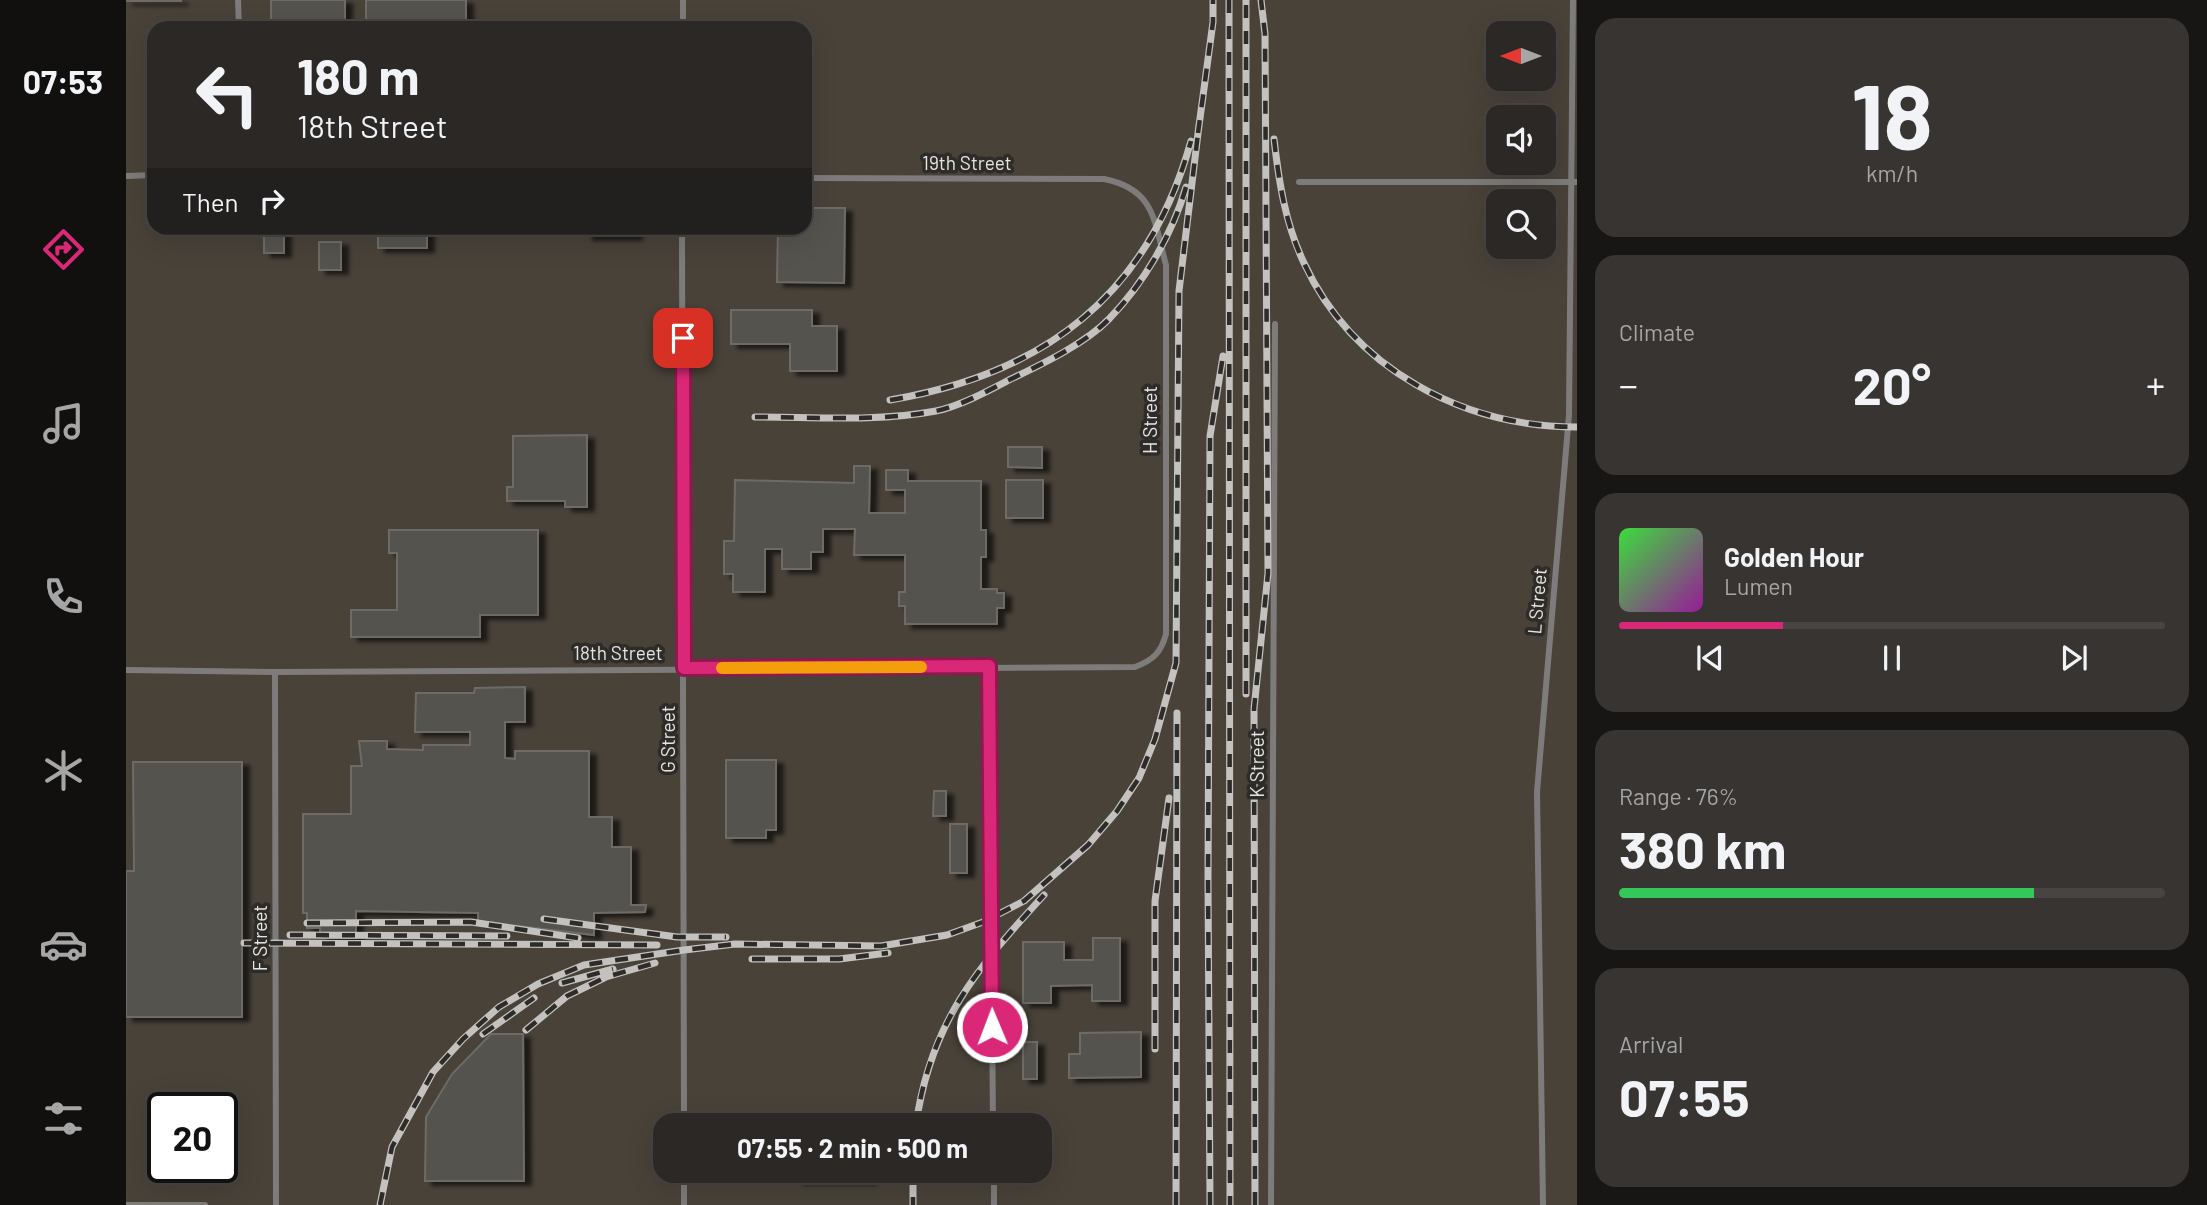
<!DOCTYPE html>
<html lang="en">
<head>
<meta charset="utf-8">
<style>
  :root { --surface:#2b2826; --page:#373432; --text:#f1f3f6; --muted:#a6a6a7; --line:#474443; --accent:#db2777 }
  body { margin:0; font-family:Barlow,sans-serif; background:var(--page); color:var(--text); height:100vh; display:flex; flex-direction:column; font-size:26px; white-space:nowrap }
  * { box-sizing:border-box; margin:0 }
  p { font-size:23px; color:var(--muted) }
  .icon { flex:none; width:38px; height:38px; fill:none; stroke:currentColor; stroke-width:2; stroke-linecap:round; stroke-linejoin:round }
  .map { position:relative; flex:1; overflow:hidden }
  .panel { display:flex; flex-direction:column; gap:18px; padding:18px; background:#181615; width:630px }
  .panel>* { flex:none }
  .top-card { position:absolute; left:21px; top:21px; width:665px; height:214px; border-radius:21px; box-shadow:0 7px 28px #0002,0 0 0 2px var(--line); background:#2b2826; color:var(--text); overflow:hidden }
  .needle { width:46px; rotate:270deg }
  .tools { position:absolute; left:1360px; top:21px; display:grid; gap:14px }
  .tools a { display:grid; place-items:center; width:70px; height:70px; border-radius:14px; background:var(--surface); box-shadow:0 7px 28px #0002,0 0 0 2px var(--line); font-size:35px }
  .speed { position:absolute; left:21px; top:1092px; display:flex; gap:14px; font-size:35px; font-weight:700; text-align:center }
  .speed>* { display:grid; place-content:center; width:91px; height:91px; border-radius:50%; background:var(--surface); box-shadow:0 7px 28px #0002,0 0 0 2px var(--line); line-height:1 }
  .speed .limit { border:4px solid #111; border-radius:10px; background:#fff; color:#111 }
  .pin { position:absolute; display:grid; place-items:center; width:60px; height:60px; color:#fff; margin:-30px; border-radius:14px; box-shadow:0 4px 10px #0006 }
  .me { position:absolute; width:77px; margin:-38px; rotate:359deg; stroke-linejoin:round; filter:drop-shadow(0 0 5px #0008) }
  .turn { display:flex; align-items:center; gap:24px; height:147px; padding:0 35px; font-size:32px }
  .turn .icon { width:91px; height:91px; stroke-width:2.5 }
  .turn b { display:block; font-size:49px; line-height:60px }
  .then { display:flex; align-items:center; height:66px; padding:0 35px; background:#0003; gap:14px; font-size:26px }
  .big { font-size:52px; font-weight:700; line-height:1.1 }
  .panel .tile { flex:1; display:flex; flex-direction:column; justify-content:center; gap:10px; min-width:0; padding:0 24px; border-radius:21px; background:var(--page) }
  .panel .dial { align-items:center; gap:0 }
  .dial b { font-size:91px; line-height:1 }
  .song { display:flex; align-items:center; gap:21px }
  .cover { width:84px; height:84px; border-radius:10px; background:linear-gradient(135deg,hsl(120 70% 55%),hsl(300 70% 35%)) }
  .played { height:7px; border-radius:4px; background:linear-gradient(90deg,var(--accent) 30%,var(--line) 30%) }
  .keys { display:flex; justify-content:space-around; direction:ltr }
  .heat { display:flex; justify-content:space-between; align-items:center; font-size:38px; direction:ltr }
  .charge { height:10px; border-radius:5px; background:linear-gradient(90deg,#34c759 76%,var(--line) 0) }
  .trip { position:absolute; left:527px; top:1113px; width:399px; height:70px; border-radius:21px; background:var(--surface); box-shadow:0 7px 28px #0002,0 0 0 2px var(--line); font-weight:700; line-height:70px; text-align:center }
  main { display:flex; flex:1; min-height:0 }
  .dock { display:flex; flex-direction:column; width:126px; justify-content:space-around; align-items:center; background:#11100f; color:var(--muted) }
  .dock .icon { width:49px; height:49px }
  .dock .selected { color:var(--accent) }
  .dock b { font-size:32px; color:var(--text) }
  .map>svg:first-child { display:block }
  .built { fill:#484239; fill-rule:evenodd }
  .building { fill:#55524e; stroke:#6e6b66; stroke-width:2; filter:url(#shadow) }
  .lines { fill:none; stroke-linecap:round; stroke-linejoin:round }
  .lane { stroke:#7e7c7a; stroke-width:6 }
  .rail-casing { stroke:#c4c2be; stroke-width:7 }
  .rail { stroke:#2e2c28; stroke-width:4.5; stroke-dasharray:13; stroke-linecap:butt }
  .route-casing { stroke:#8e194d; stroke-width:18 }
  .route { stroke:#db2777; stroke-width:12 }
  .slow { stroke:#f59e0b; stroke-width:12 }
  .labels { text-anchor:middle; stroke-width:7; stroke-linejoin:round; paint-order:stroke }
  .street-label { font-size:19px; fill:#e7e5e2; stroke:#2e2c28 }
</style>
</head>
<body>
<main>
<nav class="dock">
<b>07:53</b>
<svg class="icon selected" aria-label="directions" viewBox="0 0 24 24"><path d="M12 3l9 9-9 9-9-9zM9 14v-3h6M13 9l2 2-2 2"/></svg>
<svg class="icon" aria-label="music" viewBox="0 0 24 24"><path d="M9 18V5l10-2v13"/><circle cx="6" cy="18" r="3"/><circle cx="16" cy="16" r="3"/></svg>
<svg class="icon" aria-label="phone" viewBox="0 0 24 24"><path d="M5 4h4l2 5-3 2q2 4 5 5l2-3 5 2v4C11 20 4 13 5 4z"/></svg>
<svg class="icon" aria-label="climate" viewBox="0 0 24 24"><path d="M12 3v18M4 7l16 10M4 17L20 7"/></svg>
<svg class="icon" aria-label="car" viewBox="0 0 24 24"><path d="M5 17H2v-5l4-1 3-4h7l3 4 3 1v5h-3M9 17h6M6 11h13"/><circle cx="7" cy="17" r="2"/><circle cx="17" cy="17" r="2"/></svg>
<svg class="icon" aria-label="filters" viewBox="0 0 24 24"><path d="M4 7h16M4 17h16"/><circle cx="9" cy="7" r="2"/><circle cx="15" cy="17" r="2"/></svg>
</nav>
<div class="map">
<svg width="1451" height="1205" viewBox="0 0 1451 1205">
  <defs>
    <filter id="shadow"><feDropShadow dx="7" dy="4" stdDeviation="2" flood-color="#0009"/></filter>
  </defs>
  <rect width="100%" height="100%" fill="#393632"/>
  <!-- built -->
  <path class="built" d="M0 0H1451V1205H0ZM28 28H679V228H28ZM1372 33H1418V79H1372ZM1372 117H1418V163H1372ZM1372 201H1418V247H1372ZM37 1108H96V1167H37ZM539 1125H914V1171H539Z"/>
  <!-- building -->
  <path class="building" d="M0 0H55V1H0Z
    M145 0H219V28H145Z
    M240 0H340V28H240Z
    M679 208H719L718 283 651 282 652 228H679Z
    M138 228H158V253H138Z
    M252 228H301V248H252Z
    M460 228H510L509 236H460Z
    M193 242H215V270H193Z
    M605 310H686V326H711V371H664V344H605Z
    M461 435V507H439V501H381V487H387V436Z
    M882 447H916V468L882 467Z
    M728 466H744L743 513H779V490H760V470H782V481H855V530H860V557H855V589H871V593H878V608H871V624H779V606H773V592H779V555H728L729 529H697V552H685V569H656V549H639V592H607V574H598V541H608L609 480 728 483Z
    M880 480H917V518H880Z
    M263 530H412V615H354V637H225V610H271V553H263Z
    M399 687V722H379V758L389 759V751H463V817H486V847H505V905H520L519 912 468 913V935L352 921V913L230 911V938H194V928H181V913H177V814H225V766H236L233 741H261V749L297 750V745H344V732H289L290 693H348L349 688Z
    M600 760H650V830H640V838H600Z
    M7 762H116V1017H0V871H8Z
    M808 791H820V816H807Z
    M824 824H841V873H824Z
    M967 938H994V1001H966V985L925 986V1003H897V942H938V960H967Z
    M1015 1032V1077L943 1078V1054H954V1033Z
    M365 1034H397L398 1181H299L300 1117 326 1074Z
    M897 1042H911V1079H897Z
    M670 1171H743V1180H670Z"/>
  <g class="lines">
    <!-- lane -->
    <path class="lane" d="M112 0 113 28
      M557 28V0
      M0 176 28 175
      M1173 182H1451
      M556 228 558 1125
      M863 666 867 1125
      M0 670 149 672 1009 667C1027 660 1035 653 1040 634V265C1028 221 1029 189 978 179L679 178
      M149 672 150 1205
      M558 1171V1205
      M868 1171V1205
      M0 1205H79
      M1145 1205 1149 324
      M1417 1205 1411 792 1443 415 1447 0"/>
    <!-- rail casing -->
    <g class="rail-casing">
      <path id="rail" d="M1103 0 1104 1205
        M1072 133 1087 22V0
        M1148 139C1153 182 1159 223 1178 263 1227 369 1337 427 1451 427
        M764 400C918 374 1022 296 1065 141
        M629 417C689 417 751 422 810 411 834 406 862 391 883 380 914 365 959 344 983 319 1018 283 1046 235 1060 187
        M1120 694V0
        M418 919 551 937H600
        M181 923 345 922 452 938
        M164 935 381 936
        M118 943 531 945
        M626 959H713L762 953
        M436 983 487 969
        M400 1030 441 996 480 977 529 963
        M357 1034 408 998
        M1029 1049V901L1043 798
        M790 1125C804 1023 851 968 918 895
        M787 1171V1205
        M254 1205 266 1147 307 1072 337 1039 373 1007 412 984 458 965 558 950 609 944 755 946 821 935 857 922 898 901 962 845 991 811 1013 778 1029 739 1050 663 1053 291 1073 125
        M1050 1205 1051 713
        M1084 1205 1082 879 1084 436 1097 356
        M1129 1205 1128 709 1142 573 1139 34 1135 0"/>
    </g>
    <!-- rail -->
    <use href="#rail" class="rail"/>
  </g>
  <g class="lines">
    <!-- route casing -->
    <g class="route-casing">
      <path id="route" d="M557 338 558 668 863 666 866 1027"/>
    </g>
    <!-- route -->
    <use href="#route" class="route"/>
    <!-- slow -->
    <path class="slow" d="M596 668 795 667"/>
  </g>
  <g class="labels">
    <!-- street labels -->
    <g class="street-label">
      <text x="841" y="170">19th Street</text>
      <text transform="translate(1024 420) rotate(-90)" y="7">H Street</text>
      <text transform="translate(1411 601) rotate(-85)" y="7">L Street</text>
      <text x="492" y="660">18th Street</text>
      <text transform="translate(542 739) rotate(-90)" y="7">G Street</text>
      <text transform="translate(1131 764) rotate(-90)" y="7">K Street</text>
      <text transform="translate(134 938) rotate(-90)" y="7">F Street</text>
    </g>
  </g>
</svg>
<div class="tools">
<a><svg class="needle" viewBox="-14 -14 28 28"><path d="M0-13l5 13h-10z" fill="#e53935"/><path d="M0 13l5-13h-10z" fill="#a6a6a7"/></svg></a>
<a><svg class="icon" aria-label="sound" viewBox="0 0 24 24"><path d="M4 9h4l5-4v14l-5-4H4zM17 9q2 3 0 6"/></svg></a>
<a><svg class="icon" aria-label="search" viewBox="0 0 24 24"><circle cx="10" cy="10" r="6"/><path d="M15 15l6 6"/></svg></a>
</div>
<div class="speed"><div class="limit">20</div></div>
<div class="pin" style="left:557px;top:338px;background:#d93025"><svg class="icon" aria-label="arrive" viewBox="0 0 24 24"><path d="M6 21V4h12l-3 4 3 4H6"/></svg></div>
<svg class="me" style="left:866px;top:1027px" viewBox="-20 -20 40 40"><circle r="17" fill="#db2777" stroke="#fff" stroke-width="3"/><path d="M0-11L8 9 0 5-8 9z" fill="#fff"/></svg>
<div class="trip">07:55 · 2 min · 500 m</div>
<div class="top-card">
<div class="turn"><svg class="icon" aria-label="left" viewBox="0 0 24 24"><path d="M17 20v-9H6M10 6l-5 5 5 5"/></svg><div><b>180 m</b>18th Street</div></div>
<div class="then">Then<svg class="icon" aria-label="right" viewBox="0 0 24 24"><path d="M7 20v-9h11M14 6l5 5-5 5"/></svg></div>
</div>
</div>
<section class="panel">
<div class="tile dial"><b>18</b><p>km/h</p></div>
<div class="tile"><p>Climate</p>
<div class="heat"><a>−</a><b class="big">20°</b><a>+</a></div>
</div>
<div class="tile">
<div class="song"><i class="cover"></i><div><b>Golden Hour</b><p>Lumen</p></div></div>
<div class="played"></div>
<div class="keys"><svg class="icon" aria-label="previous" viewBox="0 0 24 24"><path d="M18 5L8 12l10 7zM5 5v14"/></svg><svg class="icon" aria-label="pause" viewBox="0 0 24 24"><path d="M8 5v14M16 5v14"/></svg><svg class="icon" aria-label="next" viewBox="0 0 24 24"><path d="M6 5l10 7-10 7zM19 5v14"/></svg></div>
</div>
<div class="tile"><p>Range · 76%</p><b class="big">380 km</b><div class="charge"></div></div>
<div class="tile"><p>Arrival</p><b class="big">07:55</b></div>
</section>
</main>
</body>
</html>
